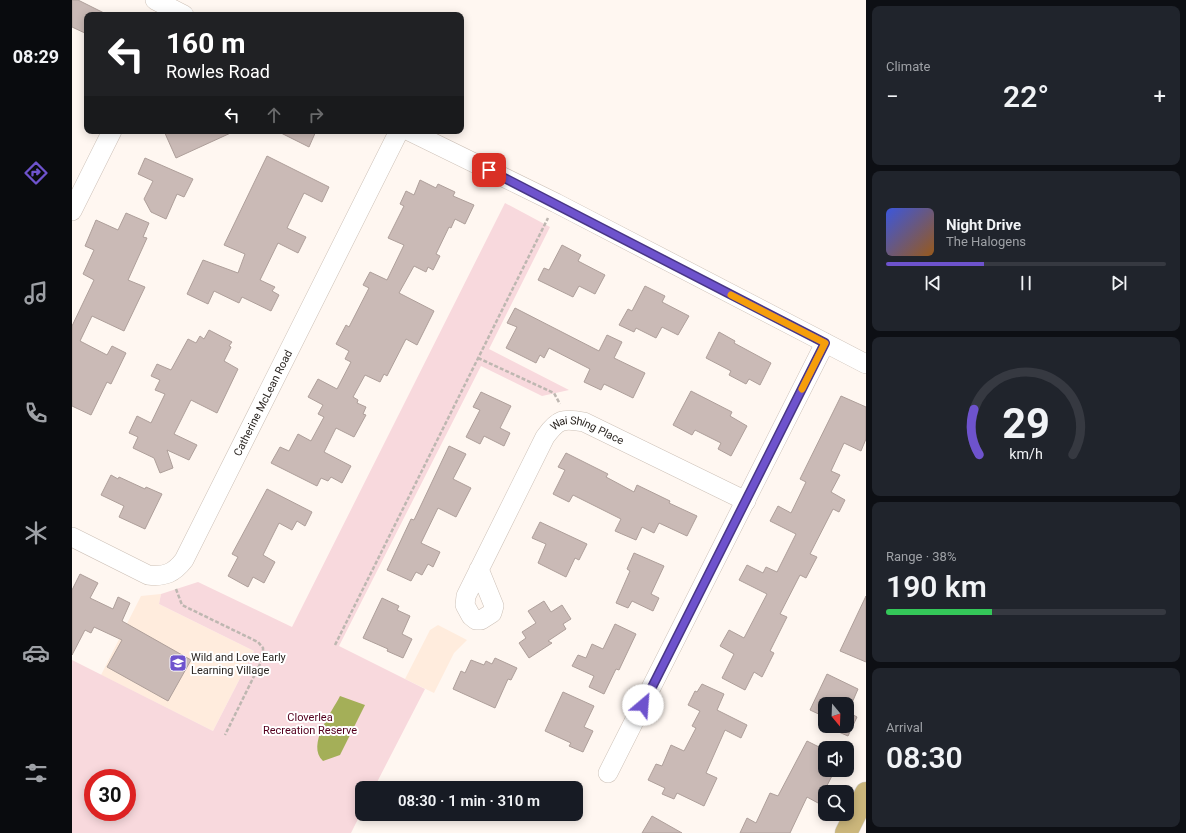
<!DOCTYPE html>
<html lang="en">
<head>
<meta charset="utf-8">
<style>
  :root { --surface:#171b24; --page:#20242c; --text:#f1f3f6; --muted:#9ea1a6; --line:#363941; --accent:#6e53cd }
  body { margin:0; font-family:Roboto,sans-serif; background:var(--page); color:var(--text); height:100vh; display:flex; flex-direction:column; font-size:15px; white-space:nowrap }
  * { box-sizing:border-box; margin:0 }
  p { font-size:13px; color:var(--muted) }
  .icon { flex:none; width:22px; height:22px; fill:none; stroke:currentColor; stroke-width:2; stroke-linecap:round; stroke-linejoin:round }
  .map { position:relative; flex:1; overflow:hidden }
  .sheet { display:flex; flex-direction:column; gap:6px; padding:6px; background:#0d0f14; width:320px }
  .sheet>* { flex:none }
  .hud { position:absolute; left:12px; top:12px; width:380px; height:122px; border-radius:8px; box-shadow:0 2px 10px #0003; background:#202124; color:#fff; overflow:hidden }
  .needle { width:26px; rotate:161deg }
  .fabs { position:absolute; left:746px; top:697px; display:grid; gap:8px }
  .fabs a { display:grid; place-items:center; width:36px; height:36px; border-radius:8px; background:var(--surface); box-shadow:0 2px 10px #0003; font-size:20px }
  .speed { position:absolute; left:12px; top:769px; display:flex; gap:8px; font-size:20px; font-weight:700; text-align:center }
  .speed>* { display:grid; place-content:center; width:52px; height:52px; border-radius:50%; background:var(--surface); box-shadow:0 2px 10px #0003; line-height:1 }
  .speed .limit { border:6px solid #d22; background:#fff; color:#111 }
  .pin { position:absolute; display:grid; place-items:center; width:34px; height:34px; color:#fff; margin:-17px; border-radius:8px; box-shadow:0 2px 6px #0006 }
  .me { position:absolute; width:44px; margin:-22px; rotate:27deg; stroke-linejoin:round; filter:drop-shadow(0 0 3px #0008) }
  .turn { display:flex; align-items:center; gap:14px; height:84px; padding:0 16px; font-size:18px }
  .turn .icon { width:52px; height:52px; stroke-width:2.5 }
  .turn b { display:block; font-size:28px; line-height:34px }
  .lanes { display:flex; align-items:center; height:38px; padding:0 16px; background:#0003; justify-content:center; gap:20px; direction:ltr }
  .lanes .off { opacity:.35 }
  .big { font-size:30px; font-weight:600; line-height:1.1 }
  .sheet .widget { flex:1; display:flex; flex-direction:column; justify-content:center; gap:6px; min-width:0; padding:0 14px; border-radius:8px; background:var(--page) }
  .sheet .dial { align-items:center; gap:0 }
  .dial svg { height:104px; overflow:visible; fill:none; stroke:var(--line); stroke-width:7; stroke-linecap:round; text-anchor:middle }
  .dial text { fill:var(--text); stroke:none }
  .song { display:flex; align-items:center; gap:12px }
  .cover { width:48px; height:48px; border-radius:6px; background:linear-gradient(135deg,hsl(230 70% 55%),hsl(30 70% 35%)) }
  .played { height:4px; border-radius:2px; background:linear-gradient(90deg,var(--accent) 35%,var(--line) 35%) }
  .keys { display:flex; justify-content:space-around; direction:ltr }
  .heat { display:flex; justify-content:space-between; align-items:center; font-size:22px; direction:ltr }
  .charge { height:6px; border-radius:3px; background:linear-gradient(90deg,#34c759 38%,var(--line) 0) }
  .trip { position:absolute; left:283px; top:781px; width:228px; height:40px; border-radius:8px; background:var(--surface); box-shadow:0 2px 10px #0003; font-weight:600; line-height:40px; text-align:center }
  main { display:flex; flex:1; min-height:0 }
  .tabs { display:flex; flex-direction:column; width:72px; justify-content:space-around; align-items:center; background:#090b0e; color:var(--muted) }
  .tabs .icon { width:28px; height:28px }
  .tabs .current { color:var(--accent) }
  .tabs b { font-size:18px; color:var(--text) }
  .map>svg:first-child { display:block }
  .built { fill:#ffecdd }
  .green { fill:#f8d9dd; fill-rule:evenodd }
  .water { fill:#a4af58 }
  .building { fill:#cabab6; stroke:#ae9f9a }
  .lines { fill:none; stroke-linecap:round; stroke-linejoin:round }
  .minor-casing { stroke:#cdc1b7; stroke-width:20 }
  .major-casing { stroke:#d4d3d3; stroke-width:23 }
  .path { stroke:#beb7b1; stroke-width:2.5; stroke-dasharray:4 2; stroke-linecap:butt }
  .minor { stroke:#fff; stroke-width:19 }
  .major { stroke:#cbb67b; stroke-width:22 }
  .route-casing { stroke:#483685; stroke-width:10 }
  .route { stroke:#6e53cd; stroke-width:7 }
  .slow { stroke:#f59e0b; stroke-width:7 }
  .labels { text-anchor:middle; stroke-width:4; stroke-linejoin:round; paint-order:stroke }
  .street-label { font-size:11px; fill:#2a2521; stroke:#fff }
  .poi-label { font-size:11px; fill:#2a2521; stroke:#fff; text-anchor:start }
  .park-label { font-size:11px; fill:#54001e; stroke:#fff }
</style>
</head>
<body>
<main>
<nav class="tabs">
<b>08:29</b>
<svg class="icon current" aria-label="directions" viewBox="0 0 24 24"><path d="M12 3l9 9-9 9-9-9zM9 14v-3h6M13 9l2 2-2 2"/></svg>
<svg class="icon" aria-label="music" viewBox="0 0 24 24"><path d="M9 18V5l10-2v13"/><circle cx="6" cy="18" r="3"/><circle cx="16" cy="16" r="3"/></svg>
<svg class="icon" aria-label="phone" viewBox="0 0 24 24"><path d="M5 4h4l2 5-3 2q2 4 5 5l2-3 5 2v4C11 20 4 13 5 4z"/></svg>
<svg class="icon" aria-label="climate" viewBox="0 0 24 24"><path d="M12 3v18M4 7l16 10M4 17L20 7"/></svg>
<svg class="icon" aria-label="car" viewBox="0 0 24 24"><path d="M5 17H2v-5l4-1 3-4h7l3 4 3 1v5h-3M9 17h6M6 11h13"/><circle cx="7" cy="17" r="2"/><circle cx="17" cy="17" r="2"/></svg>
<svg class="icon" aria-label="filters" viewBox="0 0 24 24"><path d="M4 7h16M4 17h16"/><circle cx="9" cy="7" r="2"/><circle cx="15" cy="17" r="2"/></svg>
</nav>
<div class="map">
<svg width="794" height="833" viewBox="0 0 794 833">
  <rect width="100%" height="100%" fill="#fff7f1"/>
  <!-- built -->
  <path class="built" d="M89 594 87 604 182 651 141 731 29 675 69 596Z
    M366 625 395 640 382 653 362 693 333 679 358 630Z"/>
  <!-- green -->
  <path class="green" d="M433 203 478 227 417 349 497 390 470 396 409 366 267 646 353 689 302 788H290V811L279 833H0V660L141 731 182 651 87 604 89 594 126 582 220 627ZM21 778H55V812H21Z"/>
  <!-- water -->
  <path class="water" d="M268 696 293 705 268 755 251 761C234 745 260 712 268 696Z"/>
  <!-- building -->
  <path class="building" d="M0 0H6L36 15H15V34L0 27Z
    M92 131H163L104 158Z
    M205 131H244L237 147Z
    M195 156 257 187 250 202 232 193 215 228 234 237 226 253 206 243 188 280 203 287 200 291 207 295 199 311 170 297 167 303 142 291 136 304 115 294 131 260 166 273 173 254 152 245Z
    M73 158 121 179 112 197 105 194 94 219 79 212 72 199 81 181 66 174Z
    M348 180 364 188 366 184 383 192 381 196 402 205 393 224 383 219 379 228 377 227 364 254 368 256 361 270 356 267 354 272 342 266 327 293 362 311 345 345 334 339 315 376 312 374 308 382 293 375 281 397 286 400 285 403 294 407 291 414 294 415 282 437 264 428 252 452 279 466 270 483 259 477 256 481 249 478 245 486 199 463 208 447 217 451 226 434 239 441 252 417 246 414 251 405 236 397 246 379 265 389 279 362 273 359 277 351 264 344 274 325 277 327 297 288 291 285 298 272 315 280 332 245 316 238 332 206 328 204 334 191 342 195Z
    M54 213 77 223 71 237 75 238 56 280 73 287 52 331 20 316 8 341 35 355 40 346 54 353 39 384 35 382 19 415 0 406V326L22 280 11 274 22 250 13 246 24 220 46 230Z
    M490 245 509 255 506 261 533 275 523 294 507 286 501 297 466 280 472 268 477 270Z
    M573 286 593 296 590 302 617 316 606 335 590 327 584 338 564 328 562 332 547 325 556 309 560 311Z
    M443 308 527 351 535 335 550 342 542 358 573 373 561 398 532 384 529 390 512 382 518 369 477 348 472 358 468 355 464 363 434 348 445 327 435 323Z
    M137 330 160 342 157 346 159 347 152 361 166 369 145 413 119 400 102 434 125 445 117 460 95 450 101 468 88 473 82 458 61 448 66 437 57 433 65 416 79 423 93 394 83 390 88 380 79 376 85 364 99 370 116 339 124 343 128 336 132 339Z
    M647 332 663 341 662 343 699 363 688 385 677 379 674 384 657 375 659 371 634 358Z
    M619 391 660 412 658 416 675 426 659 456 646 449 649 443 623 430 620 435 601 425Z
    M409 392 439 406 428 428 438 433 432 446 412 436 408 444 394 437 408 410 401 407Z
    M769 396 794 407V439L789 451 772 443 759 471 768 475 759 492 773 500 767 512 761 509 738 554 745 557 734 578 728 575 708 614 715 617 698 651 702 653 690 677 682 672 673 690 650 678 662 654 648 646 657 630 672 638 695 594 667 580 675 565 691 573 694 567 705 572 724 534 698 521 706 506 719 513 734 482 728 479Z
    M377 446 394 454 381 479 399 488 384 517 366 508 349 543 368 552 361 567 356 564 350 575 344 572 339 581 315 570 339 519 342 520Z
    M494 453 536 474 534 477 562 492 565 485 598 501 597 503 625 516 615 536 587 523 582 533 570 527 564 540 543 531 549 519 501 495 497 502 481 494 493 470 486 467Z
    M39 475 46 479 47 477 73 489 74 487 90 494 73 529 47 517 52 506 29 495Z
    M195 489 240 512 233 526 225 521 220 530 207 523 191 555 203 562 192 583 181 577 176 587 156 576 166 557 160 554Z
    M468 522 515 544 507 560 503 558 494 577 466 563 474 544 460 538Z
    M562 553 592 566 579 594 587 598 581 611 560 601 556 608 544 603 558 571 555 569Z
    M8 574 26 583 18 598 41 609 46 597 58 603 50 621 119 660 96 701 35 667 50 640 22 627 19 633 13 630 0 655V590Z
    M794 596V662L768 651Z
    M310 598 327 606 325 610 338 616 330 634 340 639 331 658 315 651 316 649 291 638Z
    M472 601 479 612 490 605 499 619 491 624 494 629 476 641 480 643 457 658 447 643 454 638 450 632 464 623 456 611Z
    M543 624 564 634 547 670 544 669 532 694 517 687 522 676 500 666 506 655 514 658 520 644 531 649Z
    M423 658 445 668 439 680 436 679 423 708 381 689 389 671 393 673 399 660 412 665 414 661 420 664Z
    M755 674 786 689 776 712 785 717 776 736 762 730 764 726H775V704H753V717L738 710Z
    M630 684 652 694 645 710 675 725 669 738 653 730 634 773 645 778 632 806 605 793 602 799 590 794 593 788 576 780 584 764 590 766 599 745 612 751 624 728 620 726 628 711 616 705 623 691 625 692Z
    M491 692 522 706 512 727 521 731 511 752 497 746 499 743 473 731Z
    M735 741 753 750V770H763L746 803 735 797 718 833H668L675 818 684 823 698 793 706 796Z
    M580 816 610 833H570Z"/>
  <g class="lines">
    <!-- minor casing -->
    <g class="minor-casing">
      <g id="minor">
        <path d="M83 0 112 15"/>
        <path d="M337 131 484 203 794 364"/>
        <path d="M0 211 40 131"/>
        <path id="s1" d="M0 537 76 575C93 577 102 573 112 560L327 131"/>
        <path id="s2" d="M407 569 422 606 420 613 409 620H404L399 616 393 605 394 596 473 437C486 419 491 418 512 422L674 501"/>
        <path d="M536 773 753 343"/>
      </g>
    </g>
    <!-- major casing -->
    <g class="major-casing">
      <path id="major" d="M774 833 794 793"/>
    </g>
    <!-- path -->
    <path class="path" d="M406 358 482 393 488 404
      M104 589 110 605 186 642 191 648V658L153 735
      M263 645 476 218"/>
    <!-- minor -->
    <use href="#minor" class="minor"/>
    <!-- major -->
    <use href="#major" class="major"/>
  </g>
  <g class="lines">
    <!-- route casing -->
    <g class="route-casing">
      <path id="route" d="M417 170 753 343 571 705"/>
    </g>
    <!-- route -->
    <use href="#route" class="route"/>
    <!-- slow -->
    <path class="slow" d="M659 295 753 343 730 389"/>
  </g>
  <!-- icons -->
  <defs>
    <g id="school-square" transform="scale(0.9)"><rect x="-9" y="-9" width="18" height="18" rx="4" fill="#6e53cd" stroke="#fff"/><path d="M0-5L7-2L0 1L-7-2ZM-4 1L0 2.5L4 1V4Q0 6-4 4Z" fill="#fff"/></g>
  </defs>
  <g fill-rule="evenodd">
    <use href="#school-square" x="106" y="663"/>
  </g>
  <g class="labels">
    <!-- street labels -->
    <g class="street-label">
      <text dy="4" stroke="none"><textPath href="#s1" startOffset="302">Catherine McLean Road</textPath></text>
      <text dy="4" stroke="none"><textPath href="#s2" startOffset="321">Wai Shing Place</textPath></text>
    </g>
    <!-- poi labels -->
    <g class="poi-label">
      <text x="119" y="661">Wild and Love Early<tspan x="119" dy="13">Learning Village</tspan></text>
    </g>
    <!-- park labels -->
    <g class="park-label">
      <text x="238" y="721">Cloverlea<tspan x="238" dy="13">Recreation Reserve</tspan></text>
    </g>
  </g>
</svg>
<div class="fabs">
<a><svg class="needle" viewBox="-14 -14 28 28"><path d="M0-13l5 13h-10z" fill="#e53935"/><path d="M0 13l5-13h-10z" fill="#9ea1a6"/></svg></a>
<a><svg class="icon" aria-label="sound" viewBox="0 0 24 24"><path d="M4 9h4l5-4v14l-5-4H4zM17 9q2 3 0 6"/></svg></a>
<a><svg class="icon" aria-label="search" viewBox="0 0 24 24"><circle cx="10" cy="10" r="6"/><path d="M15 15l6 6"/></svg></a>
</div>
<div class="speed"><div class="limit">30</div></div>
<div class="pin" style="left:417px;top:170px;background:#d93025"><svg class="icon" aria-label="arrive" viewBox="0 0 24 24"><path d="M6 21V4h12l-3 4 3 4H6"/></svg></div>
<svg class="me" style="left:571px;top:705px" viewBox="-20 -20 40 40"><circle r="19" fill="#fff"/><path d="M0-13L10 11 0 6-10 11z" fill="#6e53cd"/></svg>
<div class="trip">08:30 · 1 min · 310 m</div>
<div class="hud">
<div class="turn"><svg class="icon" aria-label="left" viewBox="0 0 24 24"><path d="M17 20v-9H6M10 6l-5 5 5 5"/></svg><div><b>160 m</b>Rowles Road</div></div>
<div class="lanes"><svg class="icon" aria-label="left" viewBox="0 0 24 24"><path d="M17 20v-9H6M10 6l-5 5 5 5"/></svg><svg class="icon off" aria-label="ahead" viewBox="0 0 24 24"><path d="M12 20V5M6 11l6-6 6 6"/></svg><svg class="icon off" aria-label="right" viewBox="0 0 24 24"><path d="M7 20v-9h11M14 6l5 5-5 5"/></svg></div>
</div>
</div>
<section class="sheet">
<div class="widget"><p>Climate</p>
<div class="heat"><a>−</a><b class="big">22°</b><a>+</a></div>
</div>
<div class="widget">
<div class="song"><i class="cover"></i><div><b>Night Drive</b><p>The Halogens</p></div></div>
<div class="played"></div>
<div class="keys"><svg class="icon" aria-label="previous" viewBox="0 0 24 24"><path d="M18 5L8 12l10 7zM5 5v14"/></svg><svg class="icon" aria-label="pause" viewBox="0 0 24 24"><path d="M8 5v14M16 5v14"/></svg><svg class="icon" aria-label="next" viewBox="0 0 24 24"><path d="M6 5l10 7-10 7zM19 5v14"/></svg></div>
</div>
<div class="widget dial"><svg viewBox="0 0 100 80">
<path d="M14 69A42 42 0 1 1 86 69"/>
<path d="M14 69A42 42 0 0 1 10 34" stroke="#6e53cd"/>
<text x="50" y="56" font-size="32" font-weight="700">29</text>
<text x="50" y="72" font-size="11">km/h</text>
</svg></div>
<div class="widget"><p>Range · 38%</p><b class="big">190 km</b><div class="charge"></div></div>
<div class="widget"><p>Arrival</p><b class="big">08:30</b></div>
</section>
</main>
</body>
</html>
